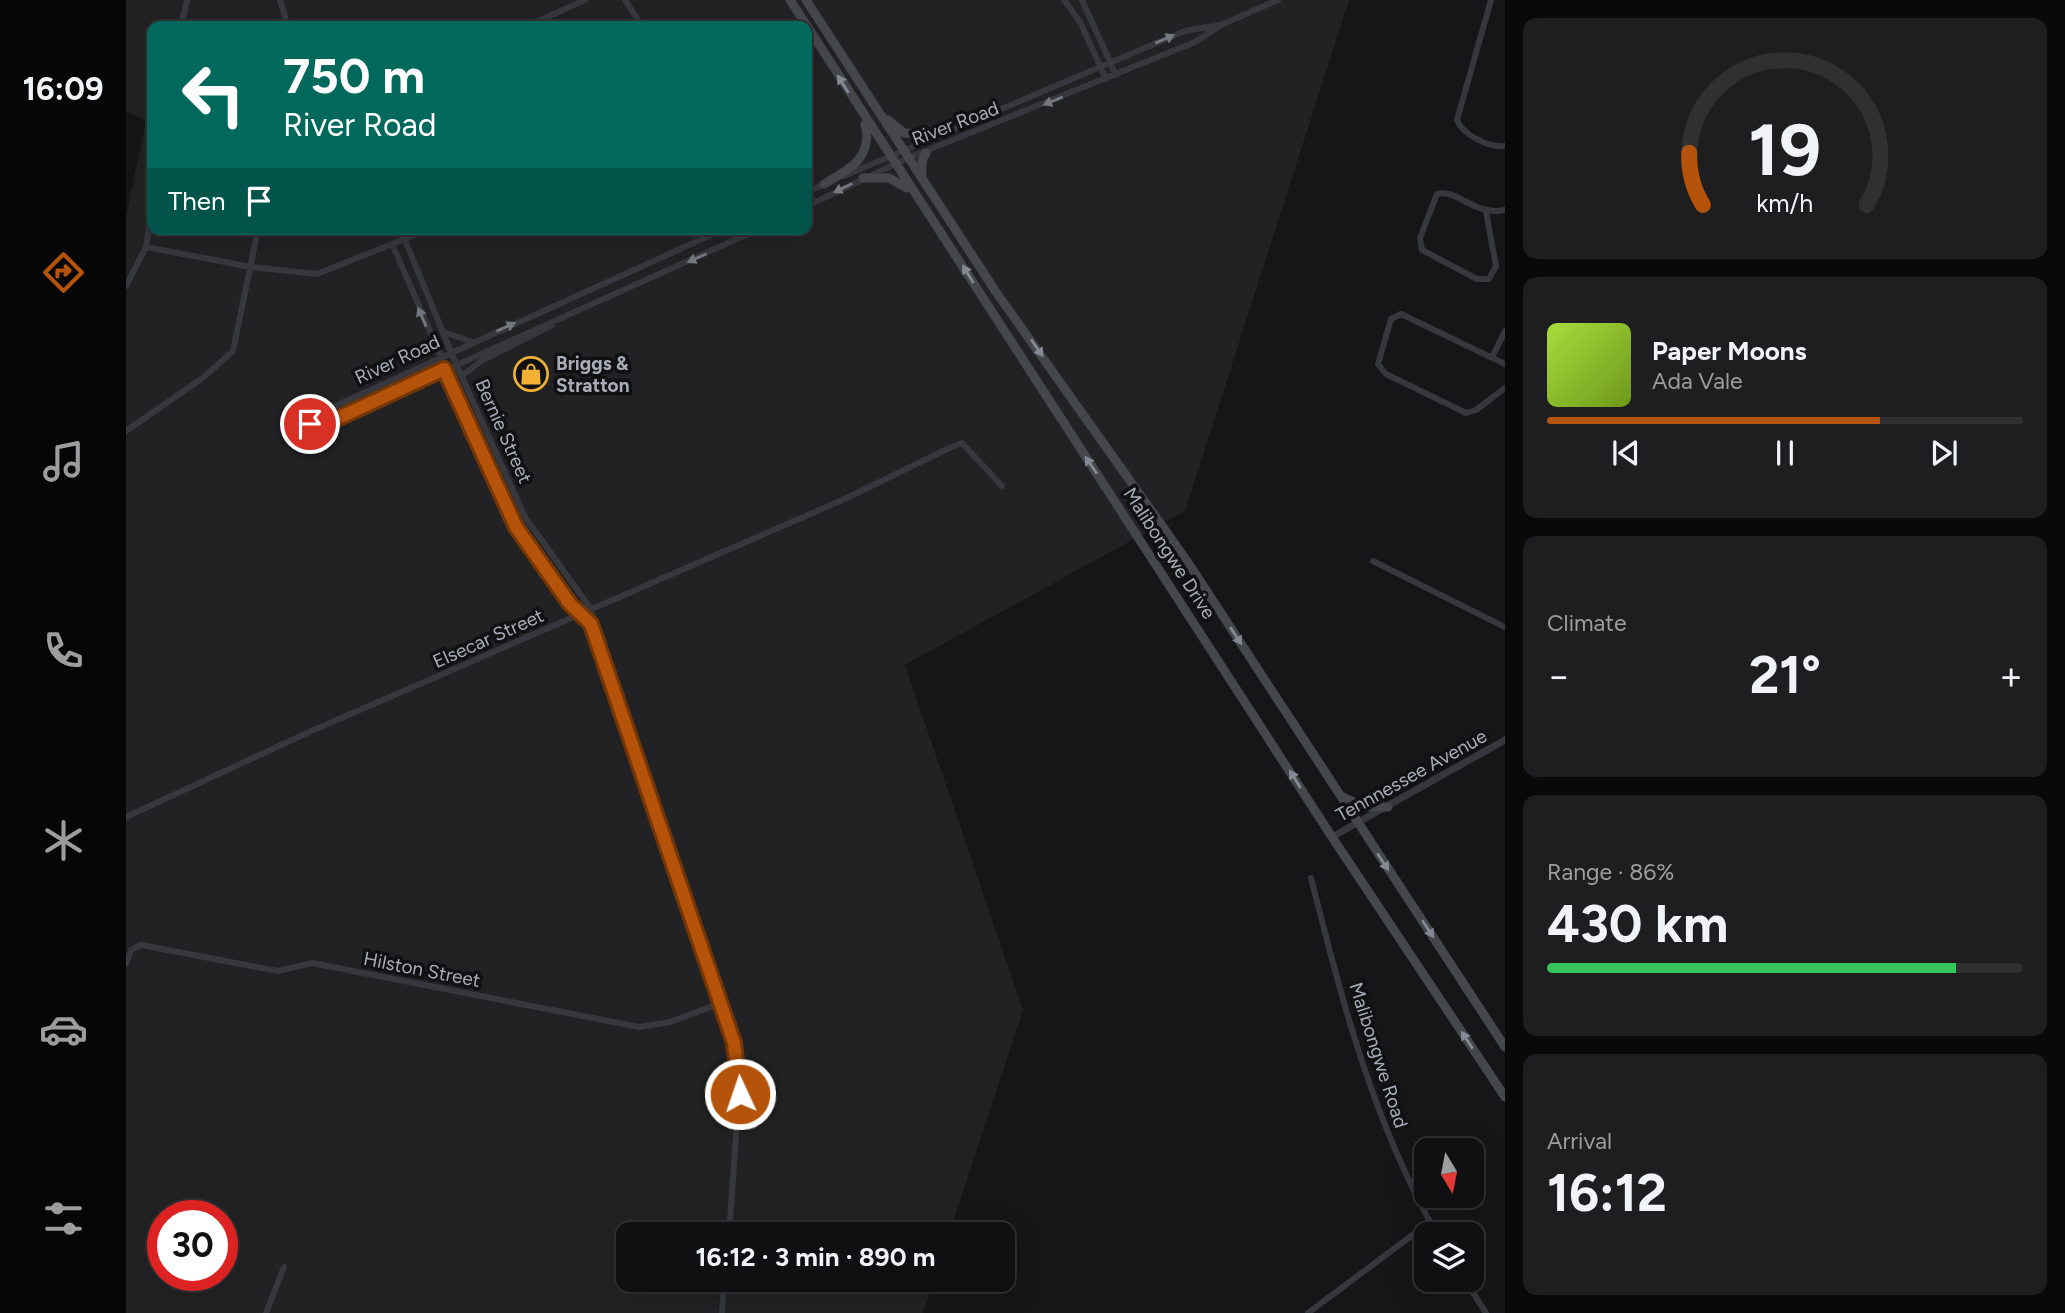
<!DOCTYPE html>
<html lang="en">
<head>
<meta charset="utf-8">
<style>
  :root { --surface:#101012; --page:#1e1e20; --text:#f1f3f6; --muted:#9c9d9f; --line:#303032; --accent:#b45309 }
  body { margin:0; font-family:Figtree,sans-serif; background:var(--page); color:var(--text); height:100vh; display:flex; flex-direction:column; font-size:26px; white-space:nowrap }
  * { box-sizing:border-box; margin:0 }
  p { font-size:23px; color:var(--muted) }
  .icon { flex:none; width:38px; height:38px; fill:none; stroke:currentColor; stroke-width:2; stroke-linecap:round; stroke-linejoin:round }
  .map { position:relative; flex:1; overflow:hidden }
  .drawer { display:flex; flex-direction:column; gap:18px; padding:18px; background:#09090a; width:560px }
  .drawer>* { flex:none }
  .hud { position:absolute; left:21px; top:21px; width:665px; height:214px; border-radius:14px; box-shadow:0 7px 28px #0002,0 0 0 2px var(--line); background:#00695c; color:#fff; overflow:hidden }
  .needle { width:46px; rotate:170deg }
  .controls { position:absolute; left:1288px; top:1138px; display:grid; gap:14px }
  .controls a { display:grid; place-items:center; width:70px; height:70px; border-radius:14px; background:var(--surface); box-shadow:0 7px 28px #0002,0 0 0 2px var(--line); font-size:35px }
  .speed { position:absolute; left:21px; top:1200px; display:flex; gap:14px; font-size:35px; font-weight:700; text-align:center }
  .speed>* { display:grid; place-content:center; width:91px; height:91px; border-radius:50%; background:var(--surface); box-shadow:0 7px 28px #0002,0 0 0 2px var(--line); line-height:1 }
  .speed .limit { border:10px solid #d22; background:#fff; color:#111 }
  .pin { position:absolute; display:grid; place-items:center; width:60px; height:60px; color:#fff; margin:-30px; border:4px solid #fff; border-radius:50%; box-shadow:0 2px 7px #0007 }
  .me { position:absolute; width:77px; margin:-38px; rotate:357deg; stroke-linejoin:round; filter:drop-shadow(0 0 5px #0008) }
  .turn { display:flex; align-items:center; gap:24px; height:147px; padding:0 21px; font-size:32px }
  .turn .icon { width:91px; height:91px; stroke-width:2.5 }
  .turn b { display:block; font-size:49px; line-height:60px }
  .then { display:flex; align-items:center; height:66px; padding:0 21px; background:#0003; gap:14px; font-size:26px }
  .big { font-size:52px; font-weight:700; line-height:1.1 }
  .drawer .widget { flex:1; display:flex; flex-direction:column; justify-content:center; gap:10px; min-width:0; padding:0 24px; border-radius:14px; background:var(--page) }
  .drawer .dial { align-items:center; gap:0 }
  .dial svg { height:182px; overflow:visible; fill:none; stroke:var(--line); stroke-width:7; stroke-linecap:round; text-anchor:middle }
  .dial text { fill:var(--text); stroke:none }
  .song { display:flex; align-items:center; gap:21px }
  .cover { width:84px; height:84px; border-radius:10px; background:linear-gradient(135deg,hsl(80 70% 55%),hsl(80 70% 35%)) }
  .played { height:7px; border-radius:4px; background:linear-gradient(90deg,var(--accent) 70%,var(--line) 70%) }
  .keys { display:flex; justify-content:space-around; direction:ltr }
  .heat { display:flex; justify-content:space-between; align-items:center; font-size:38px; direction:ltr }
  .charge { height:10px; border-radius:5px; background:linear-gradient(90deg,#34c759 86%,var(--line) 0) }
  .trip { position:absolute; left:490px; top:1222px; width:399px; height:70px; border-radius:14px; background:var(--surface); box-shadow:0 7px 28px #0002,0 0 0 2px var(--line); font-weight:700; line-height:70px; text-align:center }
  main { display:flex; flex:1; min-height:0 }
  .dock { display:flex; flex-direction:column; width:126px; justify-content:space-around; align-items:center; background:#060607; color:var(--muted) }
  .dock .icon { width:49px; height:49px }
  .dock .selected { color:var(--accent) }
  .dock b { font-size:32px; color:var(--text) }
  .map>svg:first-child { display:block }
  .built { fill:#222225; fill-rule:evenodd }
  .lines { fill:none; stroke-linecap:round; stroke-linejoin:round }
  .minor { stroke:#37383d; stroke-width:6 }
  .tertiary { stroke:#37383d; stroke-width:7 }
  .secondary { stroke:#45474d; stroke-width:9 }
  .oneway { fill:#757881 }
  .oneway2 { fill:#858993 }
  .route-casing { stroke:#753606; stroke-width:18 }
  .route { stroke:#b45309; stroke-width:12 }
  .labels { text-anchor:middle; stroke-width:7; stroke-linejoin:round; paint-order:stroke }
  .street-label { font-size:19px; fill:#a8adb8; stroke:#111113 }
  .poi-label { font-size:19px; font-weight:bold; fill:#a8adb8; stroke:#111113; text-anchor:start }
</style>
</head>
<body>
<main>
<nav class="dock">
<b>16:09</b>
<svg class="icon selected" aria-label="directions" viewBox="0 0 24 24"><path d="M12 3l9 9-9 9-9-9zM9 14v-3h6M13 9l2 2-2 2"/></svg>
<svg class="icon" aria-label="music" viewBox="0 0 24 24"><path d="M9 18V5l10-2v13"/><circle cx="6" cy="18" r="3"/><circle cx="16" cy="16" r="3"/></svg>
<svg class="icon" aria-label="phone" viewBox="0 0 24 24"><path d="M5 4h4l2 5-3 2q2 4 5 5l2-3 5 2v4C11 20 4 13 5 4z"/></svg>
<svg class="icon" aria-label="climate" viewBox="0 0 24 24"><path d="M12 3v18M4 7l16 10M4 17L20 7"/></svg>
<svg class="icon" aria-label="car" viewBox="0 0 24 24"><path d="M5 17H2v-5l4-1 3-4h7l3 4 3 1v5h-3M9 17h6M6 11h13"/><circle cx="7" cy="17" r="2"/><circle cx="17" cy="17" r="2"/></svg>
<svg class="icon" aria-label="filters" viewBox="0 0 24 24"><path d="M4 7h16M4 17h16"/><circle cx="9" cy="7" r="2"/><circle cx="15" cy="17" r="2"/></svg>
</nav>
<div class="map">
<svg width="1379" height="1313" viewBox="0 0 1379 1313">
  <rect width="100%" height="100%" fill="#161618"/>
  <!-- built -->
  <path class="built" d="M0 0H1223L1059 511 779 665 897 1010 823 1234H502V1279H808L797 1313H0V216L20 121 0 111ZM26 26H681V229H26ZM37 1216H96V1276H37Z"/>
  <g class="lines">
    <!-- minor -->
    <path class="minor" d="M154 0 162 26
      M499 0 516 26
      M938 0 954 22 980 79
      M956 0 990 75
      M1365 0 1331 120C1337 135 1363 148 1379 146
      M55 26 61 0
      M401 26 459 0
      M718 176 1059 31 1093 25
      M681 192 701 183
      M681 206 782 158 1069 42 1097 24 1152 0
      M1360 212 1370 266 1363 279H1351L1296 250 1294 238 1311 194C1331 188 1349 217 1379 210
      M598 229 185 417 184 424 193 427 633 229
      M279 240 330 364 399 517 465 609 472 647 603 1027 614 1079 603 1234
      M267 246 386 520 444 604 465 624
      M20 247 125 267 191 274 304 229
      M0 286 20 247 26 208
      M317 332 344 341
      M1366 357 1379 331
      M1379 364 1275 314 1265 319 1252 364 1260 374 1340 413 1350 410 1379 388
      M336 376 355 361 426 325
      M0 431 78 377 107 351 132 229
      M1247 561 1379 627
      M0 817 181 733 721 498 821 449 836 443 876 486
      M1185 878C1216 1000 1247 1123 1311 1234
      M0 964 5 950 15 945 152 971 186 963 513 1027 544 1022 595 1003
      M1338 1279 1360 1313
      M140 1313 158 1267
      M596 1313 598 1279
      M1182 1313 1304 1222"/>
    <!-- tertiary -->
    <path class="tertiary" d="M1206 837 1379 740"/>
    <!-- secondary -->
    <path class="secondary" d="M664 0 681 26
      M680 0 870 292 1061 561 1379 1047
      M681 26 1206 837 1379 1097
      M762 120 778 133 808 135
      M796 175V161L800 153
      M737 178H763L781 188
      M698 184C724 169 747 158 739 124
      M1215 796 1238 807H1262"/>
  </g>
  <!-- one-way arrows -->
  <defs><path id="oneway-solid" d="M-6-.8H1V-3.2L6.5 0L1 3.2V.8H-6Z" transform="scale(1.75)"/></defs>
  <g class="oneway">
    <use href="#oneway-solid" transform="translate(1039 39) rotate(-23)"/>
    <use href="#oneway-solid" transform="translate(927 101) rotate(158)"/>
    <use href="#oneway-solid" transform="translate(717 188) rotate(154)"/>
    <use href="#oneway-solid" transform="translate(571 258) rotate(156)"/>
    <use href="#oneway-solid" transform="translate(296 317) rotate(-113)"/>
    <use href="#oneway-solid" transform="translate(380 327) rotate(-24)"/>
  </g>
  <g class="oneway2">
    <use href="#oneway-solid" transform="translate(717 84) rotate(-122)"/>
    <use href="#oneway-solid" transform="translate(842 274) rotate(-122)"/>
    <use href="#oneway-solid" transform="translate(911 348) rotate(55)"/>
    <use href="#oneway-solid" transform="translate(965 465) rotate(-124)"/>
    <use href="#oneway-solid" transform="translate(1110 636) rotate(57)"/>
    <use href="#oneway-solid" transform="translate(1169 779) rotate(-122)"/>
    <use href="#oneway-solid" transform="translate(1257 862) rotate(57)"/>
    <use href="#oneway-solid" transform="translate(1302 929) rotate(57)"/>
    <use href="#oneway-solid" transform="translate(1341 1040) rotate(-123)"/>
  </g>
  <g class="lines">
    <!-- route casing -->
    <g class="route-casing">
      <path id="route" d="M184 424 193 427 318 369 390 527 444 604 465 624 608 1043 614 1094"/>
    </g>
    <!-- route -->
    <use href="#route" class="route"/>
  </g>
  <!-- icons -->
  <defs>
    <g id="shop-ring" transform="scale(1.75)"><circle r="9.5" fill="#111113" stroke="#f2b134" stroke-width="1.5"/><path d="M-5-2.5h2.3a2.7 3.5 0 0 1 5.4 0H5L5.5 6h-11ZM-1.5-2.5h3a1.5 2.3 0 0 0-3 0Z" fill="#f2b134"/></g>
  </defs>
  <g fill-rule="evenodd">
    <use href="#shop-ring" x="405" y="374"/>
  </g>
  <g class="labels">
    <!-- street labels -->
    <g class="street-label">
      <text transform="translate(829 123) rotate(-21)" y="7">River Road</text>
      <text transform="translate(271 359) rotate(-25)" y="7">River Road</text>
      <text transform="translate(378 431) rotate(66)" y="7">Bernie Street</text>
      <text transform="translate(1044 553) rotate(57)" y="7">Malibongwe Drive</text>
      <text transform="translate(362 638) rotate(-24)" y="7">Elsecar Street</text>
      <text transform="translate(1285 775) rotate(-29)" y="7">Tennnessee Avenue</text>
      <text transform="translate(296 969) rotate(11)" y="7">Hilston Street</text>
      <text transform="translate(1253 1055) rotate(72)" y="7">Malibongwe Road</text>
    </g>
    <!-- poi labels -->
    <g class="poi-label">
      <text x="430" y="370">Briggs &amp;<tspan x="430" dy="22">Stratton</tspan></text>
    </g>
  </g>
</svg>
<div class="controls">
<a><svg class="needle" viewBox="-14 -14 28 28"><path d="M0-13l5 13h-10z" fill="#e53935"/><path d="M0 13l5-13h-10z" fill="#9c9d9f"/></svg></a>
<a><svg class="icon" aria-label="layers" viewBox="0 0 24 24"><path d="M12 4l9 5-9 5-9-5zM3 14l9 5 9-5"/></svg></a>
</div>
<div class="speed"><div class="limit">30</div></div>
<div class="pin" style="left:184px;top:424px;background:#d93025"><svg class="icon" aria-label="arrive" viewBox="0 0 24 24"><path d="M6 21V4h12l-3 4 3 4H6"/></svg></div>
<svg class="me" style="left:614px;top:1094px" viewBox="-20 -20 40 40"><circle r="17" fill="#b45309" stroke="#fff" stroke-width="3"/><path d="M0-11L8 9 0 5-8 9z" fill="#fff"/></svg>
<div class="trip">16:12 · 3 min · 890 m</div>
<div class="hud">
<div class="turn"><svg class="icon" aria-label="left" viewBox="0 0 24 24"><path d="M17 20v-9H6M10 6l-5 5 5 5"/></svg><div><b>750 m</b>River Road</div></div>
<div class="then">Then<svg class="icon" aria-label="arrive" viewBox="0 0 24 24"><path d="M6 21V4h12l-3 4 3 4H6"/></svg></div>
</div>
</div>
<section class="drawer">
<div class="widget dial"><svg viewBox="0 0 100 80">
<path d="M14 69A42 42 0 1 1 86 69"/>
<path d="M14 69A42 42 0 0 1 8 46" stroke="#b45309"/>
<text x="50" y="56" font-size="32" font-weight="700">19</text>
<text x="50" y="72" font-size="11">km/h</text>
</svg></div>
<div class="widget">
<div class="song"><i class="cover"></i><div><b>Paper Moons</b><p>Ada Vale</p></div></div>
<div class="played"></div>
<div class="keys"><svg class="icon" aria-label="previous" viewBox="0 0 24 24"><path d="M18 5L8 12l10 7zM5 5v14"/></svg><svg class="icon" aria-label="pause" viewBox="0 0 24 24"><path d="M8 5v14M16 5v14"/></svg><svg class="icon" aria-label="next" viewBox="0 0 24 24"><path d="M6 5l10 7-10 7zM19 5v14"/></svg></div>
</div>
<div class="widget"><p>Climate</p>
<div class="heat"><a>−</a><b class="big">21°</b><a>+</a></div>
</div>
<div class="widget"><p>Range · 86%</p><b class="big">430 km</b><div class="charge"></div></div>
<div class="widget"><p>Arrival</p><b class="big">16:12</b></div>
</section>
</main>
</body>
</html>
